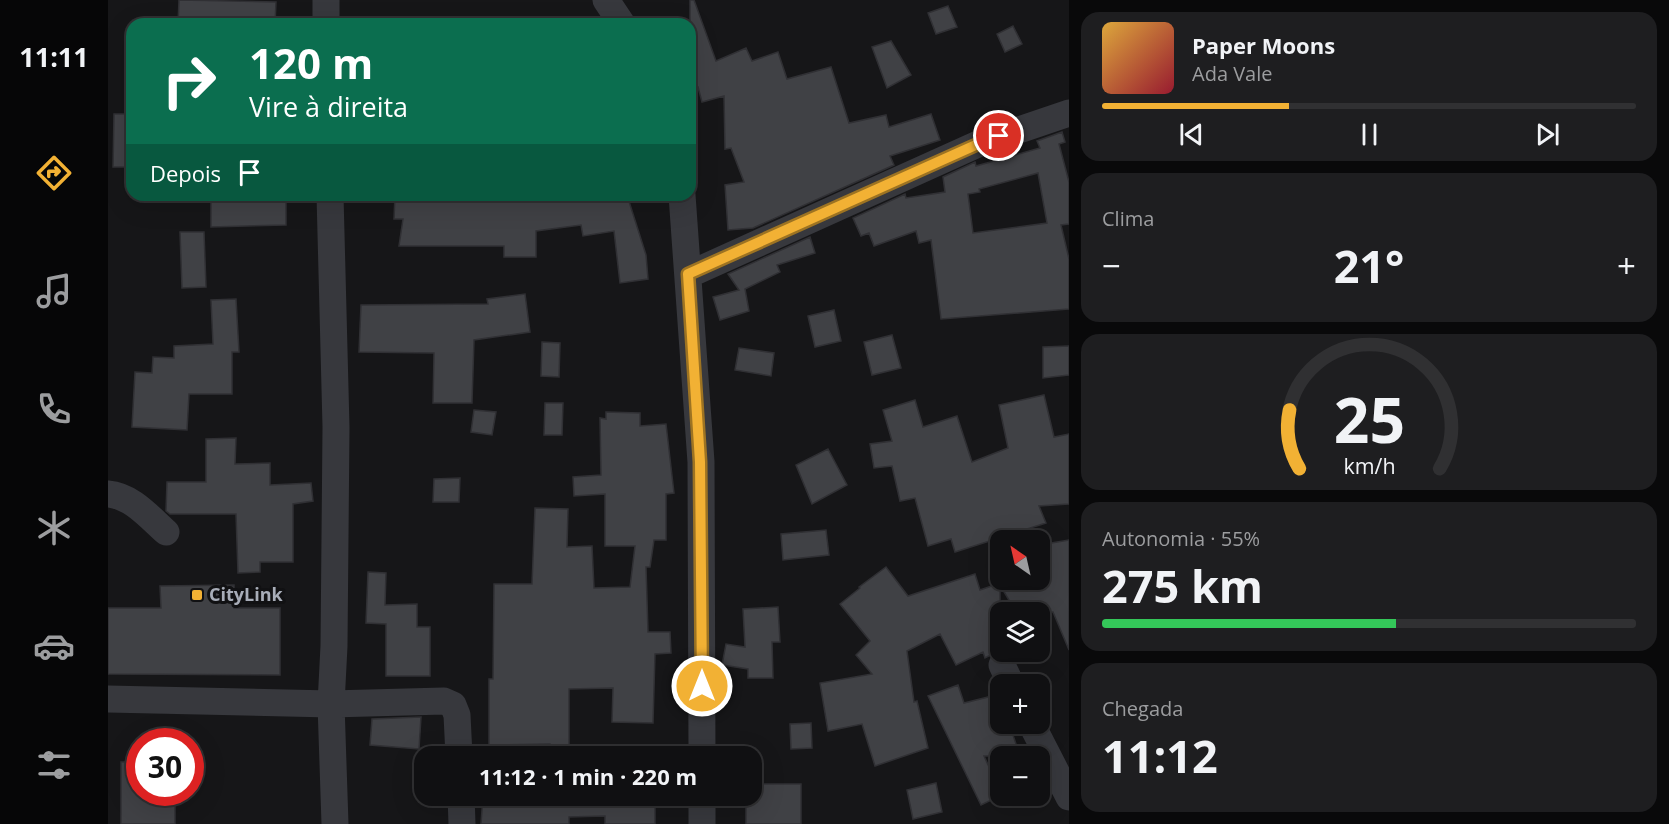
<!DOCTYPE html>
<html lang="pt">
<head>
<meta charset="utf-8">
<style>
  :root { --surface:#101012; --page:#1e1e20; --text:#f1f3f6; --muted:#9c9d9f; --line:#303032; --accent:#f2b134 }
  body { margin:0; font-family:"Open Sans",sans-serif; background:var(--page); color:var(--text); height:100vh; display:flex; flex-direction:column; font-size:22px; white-space:nowrap }
  * { box-sizing:border-box; margin:0 }
  p { font-size:20px; color:var(--muted) }
  .icon { flex:none; width:33px; height:33px; fill:none; stroke:currentColor; stroke-width:2; stroke-linecap:round; stroke-linejoin:round }
  .map { position:relative; flex:1; overflow:hidden }
  .panel { display:flex; flex-direction:column; gap:12px; padding:12px; background:#09090a; width:600px }
  .panel>* { flex:none }
  .hud { position:absolute; left:18px; top:18px; width:570px; height:183px; border-radius:18px; box-shadow:0 6px 24px #0002,0 0 0 2px var(--line); background:#0b6e4f; color:#fff; overflow:hidden }
  .needle { width:39px; rotate:326deg }
  .fabs { position:absolute; left:882px; top:530px; display:grid; gap:12px }
  .fabs a { display:grid; place-items:center; width:60px; height:60px; border-radius:12px; background:var(--surface); box-shadow:0 6px 24px #0002,0 0 0 2px var(--line); font-size:30px }
  .speed { position:absolute; left:18px; top:728px; display:flex; gap:12px; font-size:30px; font-weight:700; text-align:center }
  .speed>* { display:grid; place-content:center; width:78px; height:78px; border-radius:50%; background:var(--surface); box-shadow:0 6px 24px #0002,0 0 0 2px var(--line); line-height:1 }
  .speed .limit { border:9px solid #d22; background:#fff; color:#111 }
  .pin { position:absolute; display:grid; place-items:center; width:51px; height:51px; color:#fff; margin:-26px; border:3px solid #fff; border-radius:50%; box-shadow:0 2px 6px #0007 }
  .me { position:absolute; width:66px; margin:-33px; rotate:0deg; stroke-linejoin:round; filter:drop-shadow(0 0 4px #0008) }
  .turn { display:flex; align-items:center; gap:21px; height:126px; padding:0 24px; font-size:27px }
  .turn .icon { width:78px; height:78px; stroke-width:2.5 }
  .turn b { display:block; font-size:42px; line-height:51px }
  .then { display:flex; align-items:center; height:57px; padding:0 24px; background:#0003; gap:12px; font-size:22px }
  .big { font-size:45px; font-weight:700; line-height:1.1 }
  .panel .card { flex:1; display:flex; flex-direction:column; justify-content:center; gap:9px; min-width:0; padding:0 21px; border-radius:18px; background:var(--page) }
  .panel .dial { align-items:center; gap:0 }
  .dial svg { height:156px; overflow:visible; fill:none; stroke:var(--line); stroke-width:7; stroke-linecap:round; text-anchor:middle }
  .dial text { fill:var(--text); stroke:none }
  .song { display:flex; align-items:center; gap:18px }
  .cover { width:72px; height:72px; border-radius:9px; background:linear-gradient(135deg,hsl(40 70% 55%),hsl(350 70% 35%)) }
  .played { height:6px; border-radius:3px; background:linear-gradient(90deg,var(--accent) 35%,var(--line) 35%) }
  .keys { display:flex; justify-content:space-around; direction:ltr }
  .heat { display:flex; justify-content:space-between; align-items:center; font-size:33px; direction:ltr }
  .charge { height:9px; border-radius:4px; background:linear-gradient(90deg,#34c759 55%,var(--line) 0) }
  .trip { position:absolute; left:306px; top:746px; width:348px; height:60px; border-radius:18px; background:var(--surface); box-shadow:0 6px 24px #0002,0 0 0 2px var(--line); font-weight:700; line-height:60px; text-align:center }
  main { display:flex; flex:1; min-height:0 }
  .menu { display:flex; flex-direction:column; width:108px; justify-content:space-around; align-items:center; background:#060607; color:var(--muted) }
  .menu .icon { width:42px; height:42px }
  .menu .current { color:var(--accent) }
  .menu b { font-size:27px; color:var(--text) }
  .map>svg:first-child { display:block }
  .building { fill:#404145; stroke:#303034; stroke-width:1.5; fill-rule:evenodd }
  .lines { fill:none; stroke-linecap:round; stroke-linejoin:round }
  .minor { stroke:#37383d; stroke-width:27 }
  .route-casing { stroke:#9d7322; stroke-width:15 }
  .route { stroke:#f2b134; stroke-width:10 }
  .poi-dot { fill:#f2b134; stroke:#111113; stroke-width:2 }
  .labels { text-anchor:middle; stroke-width:6; stroke-linejoin:round; paint-order:stroke }
  .poi-label { font-size:18px; font-weight:bold; fill:#a8adb8; stroke:#111113; text-anchor:start }
</style>
</head>
<body>
<main>
<nav class="menu">
<b>11:11</b>
<svg class="icon current" aria-label="directions" viewBox="0 0 24 24"><path d="M12 3l9 9-9 9-9-9zM9 14v-3h6M13 9l2 2-2 2"/></svg>
<svg class="icon" aria-label="music" viewBox="0 0 24 24"><path d="M9 18V5l10-2v13"/><circle cx="6" cy="18" r="3"/><circle cx="16" cy="16" r="3"/></svg>
<svg class="icon" aria-label="phone" viewBox="0 0 24 24"><path d="M5 4h4l2 5-3 2q2 4 5 5l2-3 5 2v4C11 20 4 13 5 4z"/></svg>
<svg class="icon" aria-label="climate" viewBox="0 0 24 24"><path d="M12 3v18M4 7l16 10M4 17L20 7"/></svg>
<svg class="icon" aria-label="car" viewBox="0 0 24 24"><path d="M5 17H2v-5l4-1 3-4h7l3 4 3 1v5h-3M9 17h6M6 11h13"/><circle cx="7" cy="17" r="2"/><circle cx="17" cy="17" r="2"/></svg>
<svg class="icon" aria-label="filters" viewBox="0 0 24 24"><path d="M4 7h16M4 17h16"/><circle cx="9" cy="7" r="2"/><circle cx="15" cy="17" r="2"/></svg>
</nav>
<div class="map">
<svg width="961" height="824" viewBox="0 0 961 824">
  <rect width="100%" height="100%" fill="#161618"/>
  <!-- building -->
  <path class="building" d="M71 0 168 2 167 24H70Z
    M582 0H586L608 61 638 48 644 61 670 52 679 79 723 67 741 123 778 115 781 127 823 114 832 140 782 156 786 165 645 228 620 230 617 185 636 182 623 148 617 149 616 96 594 102 590 87 586 88 582 71Z
    M840 6 849 27 828 34 820 13Z
    M905 26 914 44 897 52 889 34Z
    M783 41 803 75 779 88 764 47Z
    M6 114H24V167H5Z
    M954 132 957 142 951 144 961 182V224L953 225 961 259V309L833 319 823 240 811 243 808 231 766 246 761 233 753 236 745 218 797 194 798 198 837 192 835 177 867 162 868 166 932 148 929 141ZM930 173 939 223 865 233 860 194 872 192 871 189Z
    M103 195H178V225L103 227Z
    M287 195H519L538 255 540 279 512 283 506 231 475 236 473 225 428 231V257H396V246H291L295 219H286Z
    M72 232H96L98 287 74 288Z
    M702 237 707 253 669 265 672 272 637 289 641 311 612 320 605 297 631 290 620 274Z
    M417 294 422 332 366 340 364 403H325L326 353 251 352 253 305 380 304 379 299Z
    M128 299 131 352H124V394H81L79 430 24 427 27 372 44 373 45 357 66 358V346L105 344 103 300Z
    M726 310 733 341 707 347 700 316Z
    M784 335 793 368 764 375 756 342Z
    M434 342 452 343 451 377 433 376Z
    M961 346V375L935 378V347Z
    M631 348 666 353 663 376 627 370Z
    M936 395 946 437 961 434V504L931 506 938 523 847 552 843 539 820 546 807 498 792 501 784 466 766 468 762 444 784 441 775 410 807 400 815 427 849 416 864 462 900 448 891 405Z
    M437 403H455L454 435H436Z
    M366 410 388 412 384 435 363 432Z
    M498 412 532 413V426L558 424 566 493 558 494V540H546L542 567H538L540 632H562L563 653 547 654 545 723 504 722 505 688 461 689V749H442V744L381 745V679H385L386 584H424L427 508 460 509 459 547 484 546 486 588 522 587 527 546H497V494L466 496 465 477 493 475 492 418 498 419Z
    M128 438 127 464 162 463V485L203 483 205 501 185 504V562H152V572L130 573 128 514H62L58 511 59 482H98V439Z
    M720 449 739 485 704 504 688 465Z
    M352 478 351 502H325L326 479Z
    M718 530 721 555 675 560 673 534Z
    M961 540V650L945 612H908L892 585V612H882L892 650 877 658 875 652 848 665 832 634 799 651 806 702 809 701 820 748 767 766 754 724 720 731 712 683 764 674 748 655 762 641 732 604 752 588 751 587 778 567 800 596 867 574 872 590 904 579H932V545Z
    M260 572 278 573 277 605 309 604V627H322V676H278V624L258 623Z
    M126 585V608H172V675L0 674V608H53L52 586Z
    M670 607 672 642H664L665 678H640V669L614 665 618 644 637 647 635 609Z
    M850 685 856 703 892 694V723H901L912 756H876L894 795 873 805 820 696Z
    M313 717 311 749 262 745 264 719Z
    M703 723 704 748 683 749 682 724Z
    M13 762H32V792H67V824H13Z
    M828 783 834 812 805 819 799 790Z
    M644 784H693V824H638V795H644Z
    M375 795H547V824H497V816L461 817V824H373Z"/>
  <g class="lines">
    <!-- minor -->
    <path class="minor" d="M218 0V24
      M498 0 514 24
      M222 195 228 427 226 646 223 704 227 824
      M574 195 593 462 594 756
      M580 275 870 144 961 113
      M0 494C24 496 41 517 58 532
      M894 665 903 684
      M0 699 223 704 336 701 345 705 349 715 351 756
      M923 723 961 797
      M353 795 354 824
      M594 795V824"/>
  </g>
  <g class="lines">
    <!-- route casing -->
    <g class="route-casing">
      <path id="route" d="M594 686 592 462 580 274 870 144 891 136"/>
    </g>
    <!-- route -->
    <use href="#route" class="route"/>
  </g>
  <!-- markers -->
  <rect class="poi-dot" x="83" y="589" width="12" height="12" rx="3"/>
  <g class="labels">
    <!-- poi labels -->
    <g class="poi-label">
      <text x="101" y="601">CityLink</text>
    </g>
  </g>
</svg>
<div class="fabs">
<a><svg class="needle" viewBox="-14 -14 28 28"><path d="M0-13l5 13h-10z" fill="#e53935"/><path d="M0 13l5-13h-10z" fill="#9c9d9f"/></svg></a>
<a><svg class="icon" aria-label="layers" viewBox="0 0 24 24"><path d="M12 4l9 5-9 5-9-5zM3 14l9 5 9-5"/></svg></a>
<a>+</a>
<a>−</a>
</div>
<div class="speed"><div class="limit">30</div></div>
<div class="pin" style="left:891px;top:136px;background:#d93025"><svg class="icon" aria-label="arrive" viewBox="0 0 24 24"><path d="M6 21V4h12l-3 4 3 4H6"/></svg></div>
<svg class="me" style="left:594px;top:686px" viewBox="-20 -20 40 40"><circle r="17" fill="#f2b134" stroke="#fff" stroke-width="3"/><path d="M0-11L8 9 0 5-8 9z" fill="#fff"/></svg>
<div class="trip">11:12 · 1 min · 220 m</div>
<div class="hud">
<div class="turn"><svg class="icon" aria-label="right" viewBox="0 0 24 24"><path d="M7 20v-9h11M14 6l5 5-5 5"/></svg><div><b>120 m</b>Vire à direita</div></div>
<div class="then">Depois<svg class="icon" aria-label="arrive" viewBox="0 0 24 24"><path d="M6 21V4h12l-3 4 3 4H6"/></svg></div>
</div>
</div>
<section class="panel">
<div class="card">
<div class="song"><i class="cover"></i><div><b>Paper Moons</b><p>Ada Vale</p></div></div>
<div class="played"></div>
<div class="keys"><svg class="icon" aria-label="previous" viewBox="0 0 24 24"><path d="M18 5L8 12l10 7zM5 5v14"/></svg><svg class="icon" aria-label="pause" viewBox="0 0 24 24"><path d="M8 5v14M16 5v14"/></svg><svg class="icon" aria-label="next" viewBox="0 0 24 24"><path d="M6 5l10 7-10 7zM19 5v14"/></svg></div>
</div>
<div class="card"><p>Clima</p>
<div class="heat"><a>−</a><b class="big">21°</b><a>+</a></div>
</div>
<div class="card dial"><svg viewBox="0 0 100 80">
<path d="M14 69A42 42 0 1 1 86 69"/>
<path d="M14 69A42 42 0 0 1 9 39" stroke="#f2b134"/>
<text x="50" y="56" font-size="32" font-weight="700">25</text>
<text x="50" y="72" font-size="11">km/h</text>
</svg></div>
<div class="card"><p>Autonomia · 55%</p><b class="big">275 km</b><div class="charge"></div></div>
<div class="card"><p>Chegada</p><b class="big">11:12</b></div>
</section>
</main>
</body>
</html>
